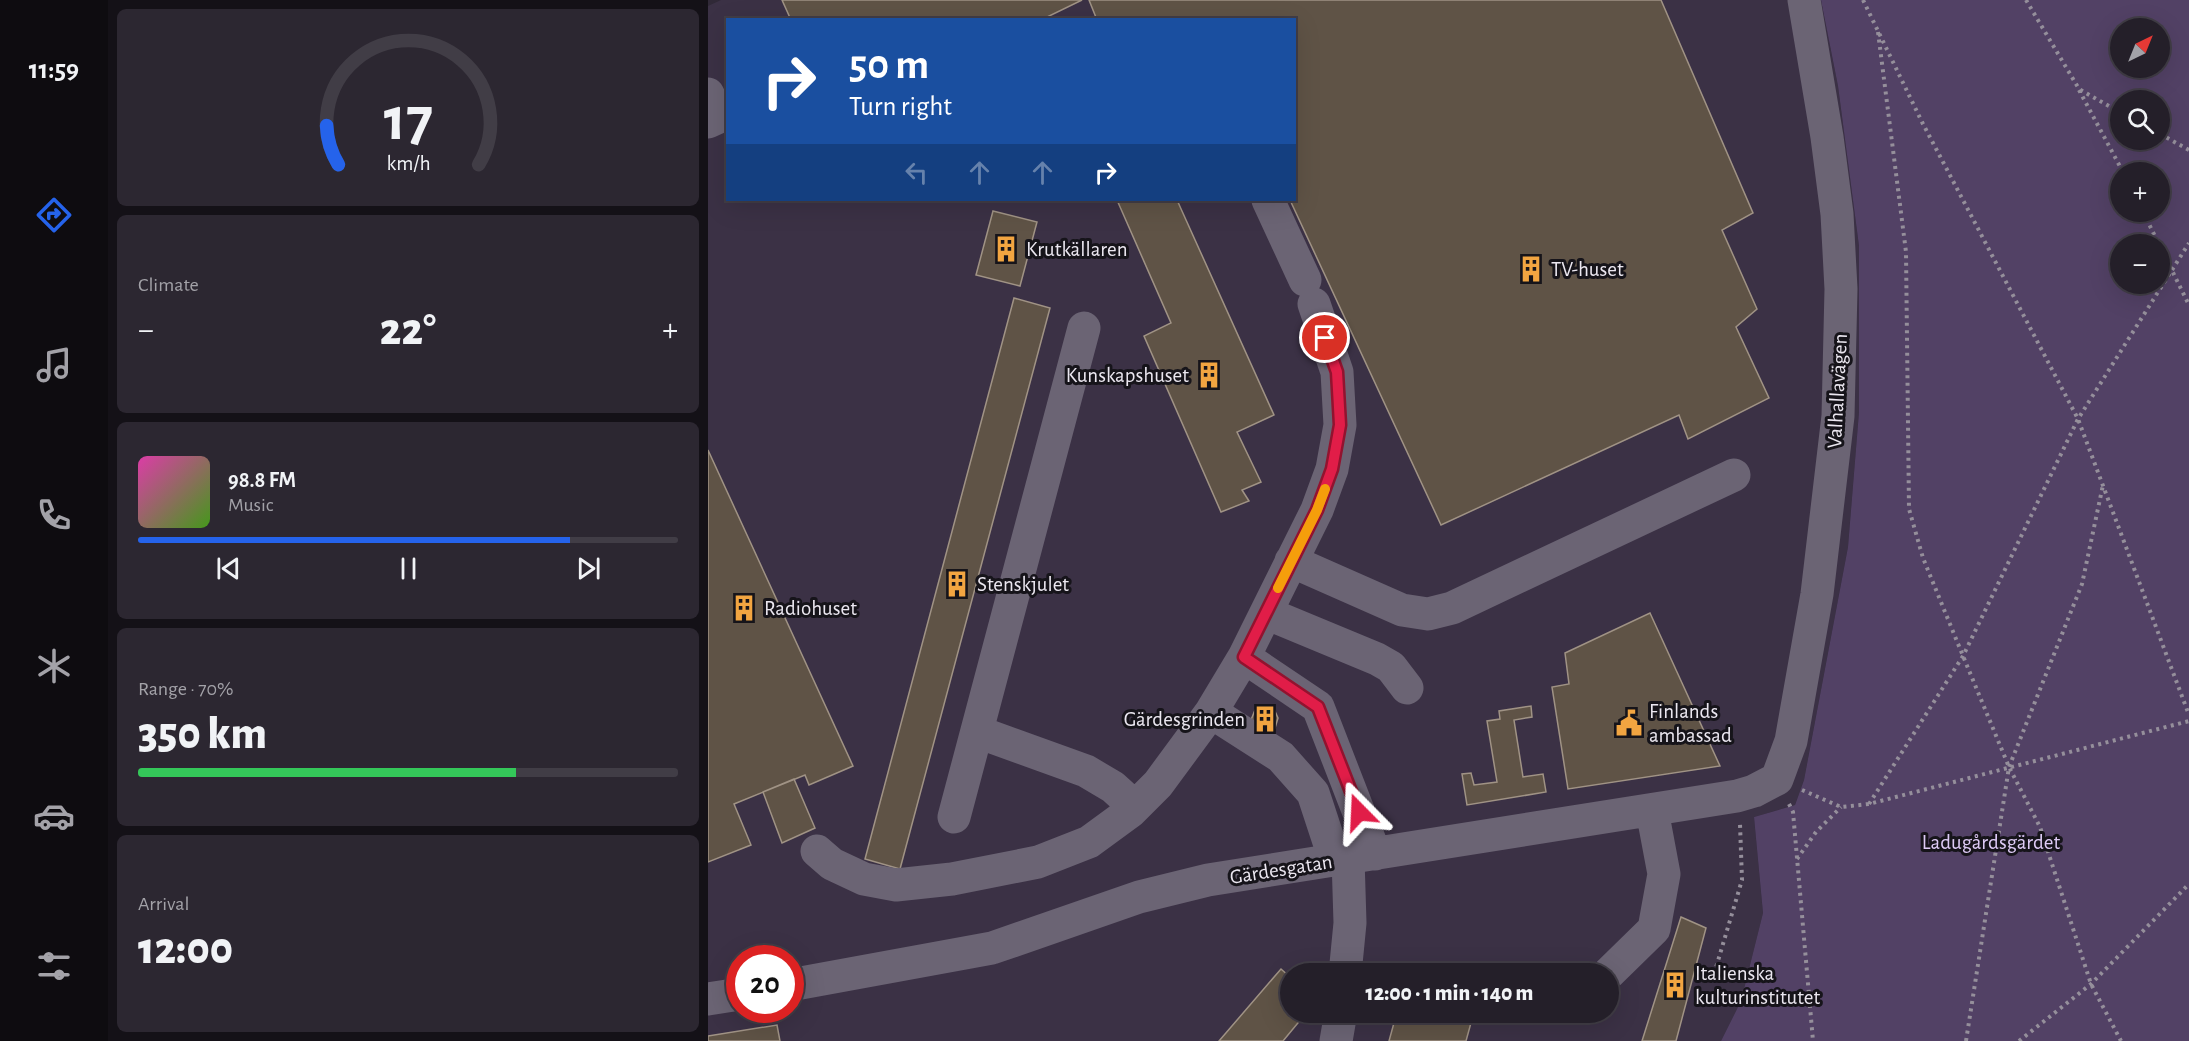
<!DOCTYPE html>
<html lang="en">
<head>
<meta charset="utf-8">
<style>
  :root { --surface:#241f29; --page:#2c2731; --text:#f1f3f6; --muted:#a3a2a8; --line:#413d46; --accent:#2563eb }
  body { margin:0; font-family:"Alegreya Sans",sans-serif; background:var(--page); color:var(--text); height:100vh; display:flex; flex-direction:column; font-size:22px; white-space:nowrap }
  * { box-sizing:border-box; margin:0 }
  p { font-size:20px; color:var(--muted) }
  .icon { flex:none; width:33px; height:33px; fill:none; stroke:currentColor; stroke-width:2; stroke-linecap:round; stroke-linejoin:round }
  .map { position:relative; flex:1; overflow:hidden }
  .drawer { display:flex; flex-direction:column; gap:9px; padding:9px; background:#141117; width:600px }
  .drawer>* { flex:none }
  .hud { position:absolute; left:18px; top:18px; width:570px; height:183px; border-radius:0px; box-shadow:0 6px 24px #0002,0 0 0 2px var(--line); background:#1a4fa0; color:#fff; overflow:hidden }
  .needle { width:39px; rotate:43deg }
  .tools { position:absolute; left:1402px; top:18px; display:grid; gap:12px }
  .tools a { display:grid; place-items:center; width:60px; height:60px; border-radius:50%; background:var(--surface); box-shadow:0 6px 24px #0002,0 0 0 2px var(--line); font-size:30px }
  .speed { position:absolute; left:18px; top:945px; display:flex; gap:12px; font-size:30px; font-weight:700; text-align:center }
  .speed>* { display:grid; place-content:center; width:78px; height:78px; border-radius:50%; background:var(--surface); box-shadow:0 6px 24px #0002,0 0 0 2px var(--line); line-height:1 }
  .speed .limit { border:9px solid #d22; background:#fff; color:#111 }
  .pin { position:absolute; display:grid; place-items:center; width:51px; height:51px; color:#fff; margin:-26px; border:3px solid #fff; border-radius:50%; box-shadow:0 2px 6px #0007 }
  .me { position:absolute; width:66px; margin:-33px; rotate:339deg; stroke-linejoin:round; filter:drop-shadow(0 0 4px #0008) }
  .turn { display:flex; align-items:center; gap:21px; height:126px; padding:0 24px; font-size:27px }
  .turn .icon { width:78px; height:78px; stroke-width:2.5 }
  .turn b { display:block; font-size:42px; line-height:51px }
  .lanes { display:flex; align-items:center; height:57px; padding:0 24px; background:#0003; justify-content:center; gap:30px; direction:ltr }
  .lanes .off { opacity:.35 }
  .big { font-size:45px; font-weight:800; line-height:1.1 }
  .drawer .widget { flex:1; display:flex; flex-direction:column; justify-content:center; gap:9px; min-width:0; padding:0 21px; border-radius:9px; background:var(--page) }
  .drawer .dial { align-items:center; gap:0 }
  .dial svg { height:156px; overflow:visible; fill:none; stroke:var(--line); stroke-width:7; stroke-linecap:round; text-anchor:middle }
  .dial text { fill:var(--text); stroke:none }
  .song { display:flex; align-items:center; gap:18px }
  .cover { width:72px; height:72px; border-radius:9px; background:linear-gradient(135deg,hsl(320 70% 55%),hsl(100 70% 35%)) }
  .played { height:6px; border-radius:3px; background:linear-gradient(90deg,var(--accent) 80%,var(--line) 80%) }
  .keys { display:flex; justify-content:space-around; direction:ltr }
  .heat { display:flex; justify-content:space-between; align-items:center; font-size:33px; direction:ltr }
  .charge { height:9px; border-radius:4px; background:linear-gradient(90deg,#34c759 70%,var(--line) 0) }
  .trip { position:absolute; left:572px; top:963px; width:339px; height:60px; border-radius:30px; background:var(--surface); box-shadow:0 6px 24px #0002,0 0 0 2px var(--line); font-weight:800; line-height:60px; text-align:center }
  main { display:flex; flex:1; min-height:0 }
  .tabs { display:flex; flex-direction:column; width:108px; justify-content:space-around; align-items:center; background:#0e0c10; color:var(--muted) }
  .tabs .icon { width:42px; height:42px }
  .tabs .active { color:var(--accent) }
  .tabs b { font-size:27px; color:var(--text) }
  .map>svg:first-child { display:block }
  .built { fill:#3b3145; fill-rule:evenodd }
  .green { fill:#524165; fill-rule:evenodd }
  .building { fill:#5f5346; stroke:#a09385; stroke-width:1.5 }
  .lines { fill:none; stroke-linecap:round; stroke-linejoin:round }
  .path { stroke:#958f9b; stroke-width:4; stroke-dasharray:3 4.5; stroke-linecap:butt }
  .minor { stroke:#6b6474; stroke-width:33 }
  .route-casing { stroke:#92132f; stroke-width:15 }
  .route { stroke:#e11d48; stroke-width:10 }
  .slow { stroke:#f59e0b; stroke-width:10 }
  .labels { text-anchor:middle; stroke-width:6; stroke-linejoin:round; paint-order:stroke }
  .poi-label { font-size:21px; fill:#ebe7f0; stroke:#16141a; text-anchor:start }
  .street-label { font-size:21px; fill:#ebe7f0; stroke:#16141a }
  .park-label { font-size:21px; fill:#decbf6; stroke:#16141a }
</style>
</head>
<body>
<main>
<nav class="tabs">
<b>11:59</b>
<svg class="icon active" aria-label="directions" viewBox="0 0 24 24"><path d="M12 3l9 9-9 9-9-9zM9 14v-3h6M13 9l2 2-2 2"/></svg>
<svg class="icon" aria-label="music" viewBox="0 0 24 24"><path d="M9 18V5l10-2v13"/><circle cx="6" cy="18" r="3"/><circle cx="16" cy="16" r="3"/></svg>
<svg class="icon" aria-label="phone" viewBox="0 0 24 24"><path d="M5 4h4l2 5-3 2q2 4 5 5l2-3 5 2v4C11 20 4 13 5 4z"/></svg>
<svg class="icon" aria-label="climate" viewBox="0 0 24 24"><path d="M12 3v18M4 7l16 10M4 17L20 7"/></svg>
<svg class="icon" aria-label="car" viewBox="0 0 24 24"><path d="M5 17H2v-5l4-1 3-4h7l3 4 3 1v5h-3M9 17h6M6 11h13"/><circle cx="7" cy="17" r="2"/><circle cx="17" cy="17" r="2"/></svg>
<svg class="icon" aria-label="filters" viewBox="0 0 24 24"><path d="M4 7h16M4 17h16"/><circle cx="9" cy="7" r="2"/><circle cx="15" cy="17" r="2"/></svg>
</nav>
<section class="drawer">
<div class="widget dial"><svg viewBox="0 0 100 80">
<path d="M14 69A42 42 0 1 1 86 69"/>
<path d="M14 69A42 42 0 0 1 8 49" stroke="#2563eb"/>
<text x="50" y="56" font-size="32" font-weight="700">17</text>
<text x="50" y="72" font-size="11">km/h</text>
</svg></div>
<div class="widget"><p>Climate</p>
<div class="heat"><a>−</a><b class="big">22°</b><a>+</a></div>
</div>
<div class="widget">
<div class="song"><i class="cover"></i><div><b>98.8 FM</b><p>Music</p></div></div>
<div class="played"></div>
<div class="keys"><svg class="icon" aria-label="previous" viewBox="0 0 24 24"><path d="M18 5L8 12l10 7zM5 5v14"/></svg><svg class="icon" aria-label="pause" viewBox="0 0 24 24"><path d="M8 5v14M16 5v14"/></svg><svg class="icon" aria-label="next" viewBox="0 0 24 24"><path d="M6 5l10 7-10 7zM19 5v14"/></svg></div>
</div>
<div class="widget"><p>Range · 70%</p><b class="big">350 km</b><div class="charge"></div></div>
<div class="widget"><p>Arrival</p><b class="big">12:00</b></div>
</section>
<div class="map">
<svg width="1481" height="1041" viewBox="0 0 1481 1041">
  <rect width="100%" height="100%" fill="#302937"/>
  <!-- built -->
  <path class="built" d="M13 0H1113L1130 86 1151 246V412L1140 547 1096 780 1087 805 1046 817 1055 913 1033 1001 1013 1041H0V6ZM20 20H586V200H20ZM32 958H82V1010H32ZM582 974H900V1012H582Z"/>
  <!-- green -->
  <path class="green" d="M1113 0H1481V1041H1013L1033 1001 1055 913 1046 817 1087 805 1096 780 1140 547 1151 412V246L1130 86ZM1413 28H1452V68H1413ZM1413 100H1452V140H1413ZM1413 172H1452V212H1413ZM1413 244H1452V284H1413Z"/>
  <!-- building -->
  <path class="building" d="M74 0H374L333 20H83Z
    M381 0H953L1045 213 1014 230 1049 309 1028 327 1061 398 980 439 971 415 733 525 582 200H586V20H389Z
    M409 200H469L566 415 529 432 553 482 534 490 541 501 513 512 436 336 463 323Z
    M285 211 329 222 312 286 268 275Z
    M306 298 342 308 192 869 157 859Z
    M0 450 145 766 101 785 97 775 26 804 43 845 0 862Z
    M942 613 1012 766 860 789 844 687 861 684 857 653Z
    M556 705 566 709 570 718 567 728 560 732 543 720 547 710Z
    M823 706 824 717 806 720 815 777 835 774 838 792 759 805 754 774 763 773 766 785 789 782 779 721 792 719 791 711Z
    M86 779 107 828 74 843 55 792Z
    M973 917 998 928 968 1041H934Z
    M573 969 582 977V1012H599L575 1041H511Z
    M689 1012H766L758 1041H681Z
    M69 1025 72 1041H0V1036Z"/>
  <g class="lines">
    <!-- path -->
    <path class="path" d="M1155 0 1214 122 1370 419 1481 715
      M1318 0 1371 89 1413 113
      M1170 32 1198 252 1201 509 1215 558 1255 656 1301 767 1332 827 1383 984 1413 1041
      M1371 90 1415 172
      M1452 134 1481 150
      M1435 212 1481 305
      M1094 790 1133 807 1161 804 1481 721
      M1081 804 1085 812 1105 1041
      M1161 804 1255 656 1370 419 1481 243
      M1089 859 1108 832 1133 807
      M1004 981 1034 880 1032 824
      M1258 1041 1301 767 1374 584 1395 485
      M1311 1041 1383 984 1481 884"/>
    <!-- minor -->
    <path class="minor" d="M0 94 11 117 0 122
      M560 200 597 280
      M583 561 694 610 720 614 744 608 1026 475
      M558 613 669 659 683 667 699 688
      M536 657 610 707 667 854
      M503 712 573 757 605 793 627 860
      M270 732 378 771 405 787 427 807
      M246 817 376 328
      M109 851 124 864 156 879 188 885 244 879 330 862 381 842 422 812 450 784 503 712 536 657 609 510 624 469 632 425 629 372 606 304
      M637 974 642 923 640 858
      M900 974 946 929 956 874 944 810
      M82 985 284 948 431 897 500 880 1029 796 1046 791 1069 779 1083 741 1109 594 1130 416 1133 289 1129 214 1119 137 1096 0
      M0 999 32 994
      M628 1041 633 1012"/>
  </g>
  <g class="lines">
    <!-- route casing -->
    <g class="route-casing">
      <path id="route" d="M617 338 629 372 632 425 624 469 609 510 536 657 610 707 651 812"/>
    </g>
    <!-- route -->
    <use href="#route" class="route"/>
    <!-- slow -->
    <path class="slow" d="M570 588 609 510 617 489"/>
  </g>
  <!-- icons -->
  <defs>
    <g id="building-bare" transform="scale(2.07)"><path d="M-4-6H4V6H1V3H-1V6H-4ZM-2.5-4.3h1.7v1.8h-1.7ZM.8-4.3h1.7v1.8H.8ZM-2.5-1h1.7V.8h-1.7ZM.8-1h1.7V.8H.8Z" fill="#f2a541" stroke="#16141a" stroke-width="2.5" paint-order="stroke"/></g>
    <g id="civic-bare" transform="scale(2.07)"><path d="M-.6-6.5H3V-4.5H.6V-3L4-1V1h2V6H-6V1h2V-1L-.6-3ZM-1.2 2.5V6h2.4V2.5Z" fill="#f2a541" stroke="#16141a" stroke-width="2.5" paint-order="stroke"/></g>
  </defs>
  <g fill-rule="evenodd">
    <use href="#building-bare" x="298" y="249"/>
    <use href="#building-bare" x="823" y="269"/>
    <use href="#building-bare" x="501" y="375"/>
    <use href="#building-bare" x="249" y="584"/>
    <use href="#building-bare" x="36" y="608"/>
    <use href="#building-bare" x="557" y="719"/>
    <use href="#civic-bare" x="921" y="723"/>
    <use href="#building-bare" x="967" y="985"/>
  </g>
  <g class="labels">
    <!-- poi labels -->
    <g class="poi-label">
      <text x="318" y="256">Krutkällaren</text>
      <text x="843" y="276">TV-huset</text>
      <text x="481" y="382" text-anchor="end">Kunskapshuset</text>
      <text x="269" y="591">Stenskjulet</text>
      <text x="56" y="615">Radiohuset</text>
      <text x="941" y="718">Finlands<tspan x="941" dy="24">ambassad</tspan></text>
      <text x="537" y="726" text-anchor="end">Gärdesgrinden</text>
      <text x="987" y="980">Italienska<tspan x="987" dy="24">kulturinstitutet</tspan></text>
    </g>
    <!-- street labels -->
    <g class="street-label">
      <text transform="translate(1129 391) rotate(-87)" y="7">Valhallavägen</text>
      <text transform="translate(573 869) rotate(-9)" y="7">Gärdesgatan</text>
    </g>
    <!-- park labels -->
    <g class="park-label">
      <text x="1283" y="849">Ladugårdsgärdet</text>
    </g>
  </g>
</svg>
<div class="tools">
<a><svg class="needle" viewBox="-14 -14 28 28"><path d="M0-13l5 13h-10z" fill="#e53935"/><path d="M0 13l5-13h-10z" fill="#a3a2a8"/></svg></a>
<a><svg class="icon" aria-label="search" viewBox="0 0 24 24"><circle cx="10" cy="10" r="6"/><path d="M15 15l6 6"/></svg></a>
<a>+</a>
<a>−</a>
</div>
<div class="speed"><div class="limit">20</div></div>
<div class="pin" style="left:617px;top:338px;background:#d93025"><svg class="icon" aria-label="arrive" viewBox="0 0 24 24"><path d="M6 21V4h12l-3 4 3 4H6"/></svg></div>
<svg class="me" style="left:651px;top:812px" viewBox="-20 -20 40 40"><path d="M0-17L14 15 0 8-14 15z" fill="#e11d48" stroke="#fff" stroke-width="4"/></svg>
<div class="trip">12:00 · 1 min · 140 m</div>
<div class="hud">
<div class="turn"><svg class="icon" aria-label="right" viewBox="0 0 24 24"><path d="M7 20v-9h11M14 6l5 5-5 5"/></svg><div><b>50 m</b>Turn right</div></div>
<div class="lanes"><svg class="icon off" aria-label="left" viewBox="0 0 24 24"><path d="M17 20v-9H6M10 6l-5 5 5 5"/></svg><svg class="icon off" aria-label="ahead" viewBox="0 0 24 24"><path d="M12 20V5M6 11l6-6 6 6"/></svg><svg class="icon off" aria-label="ahead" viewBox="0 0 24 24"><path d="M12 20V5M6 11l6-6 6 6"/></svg><svg class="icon" aria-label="right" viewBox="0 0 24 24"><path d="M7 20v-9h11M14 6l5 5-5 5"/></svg></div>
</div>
</div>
</main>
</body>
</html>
